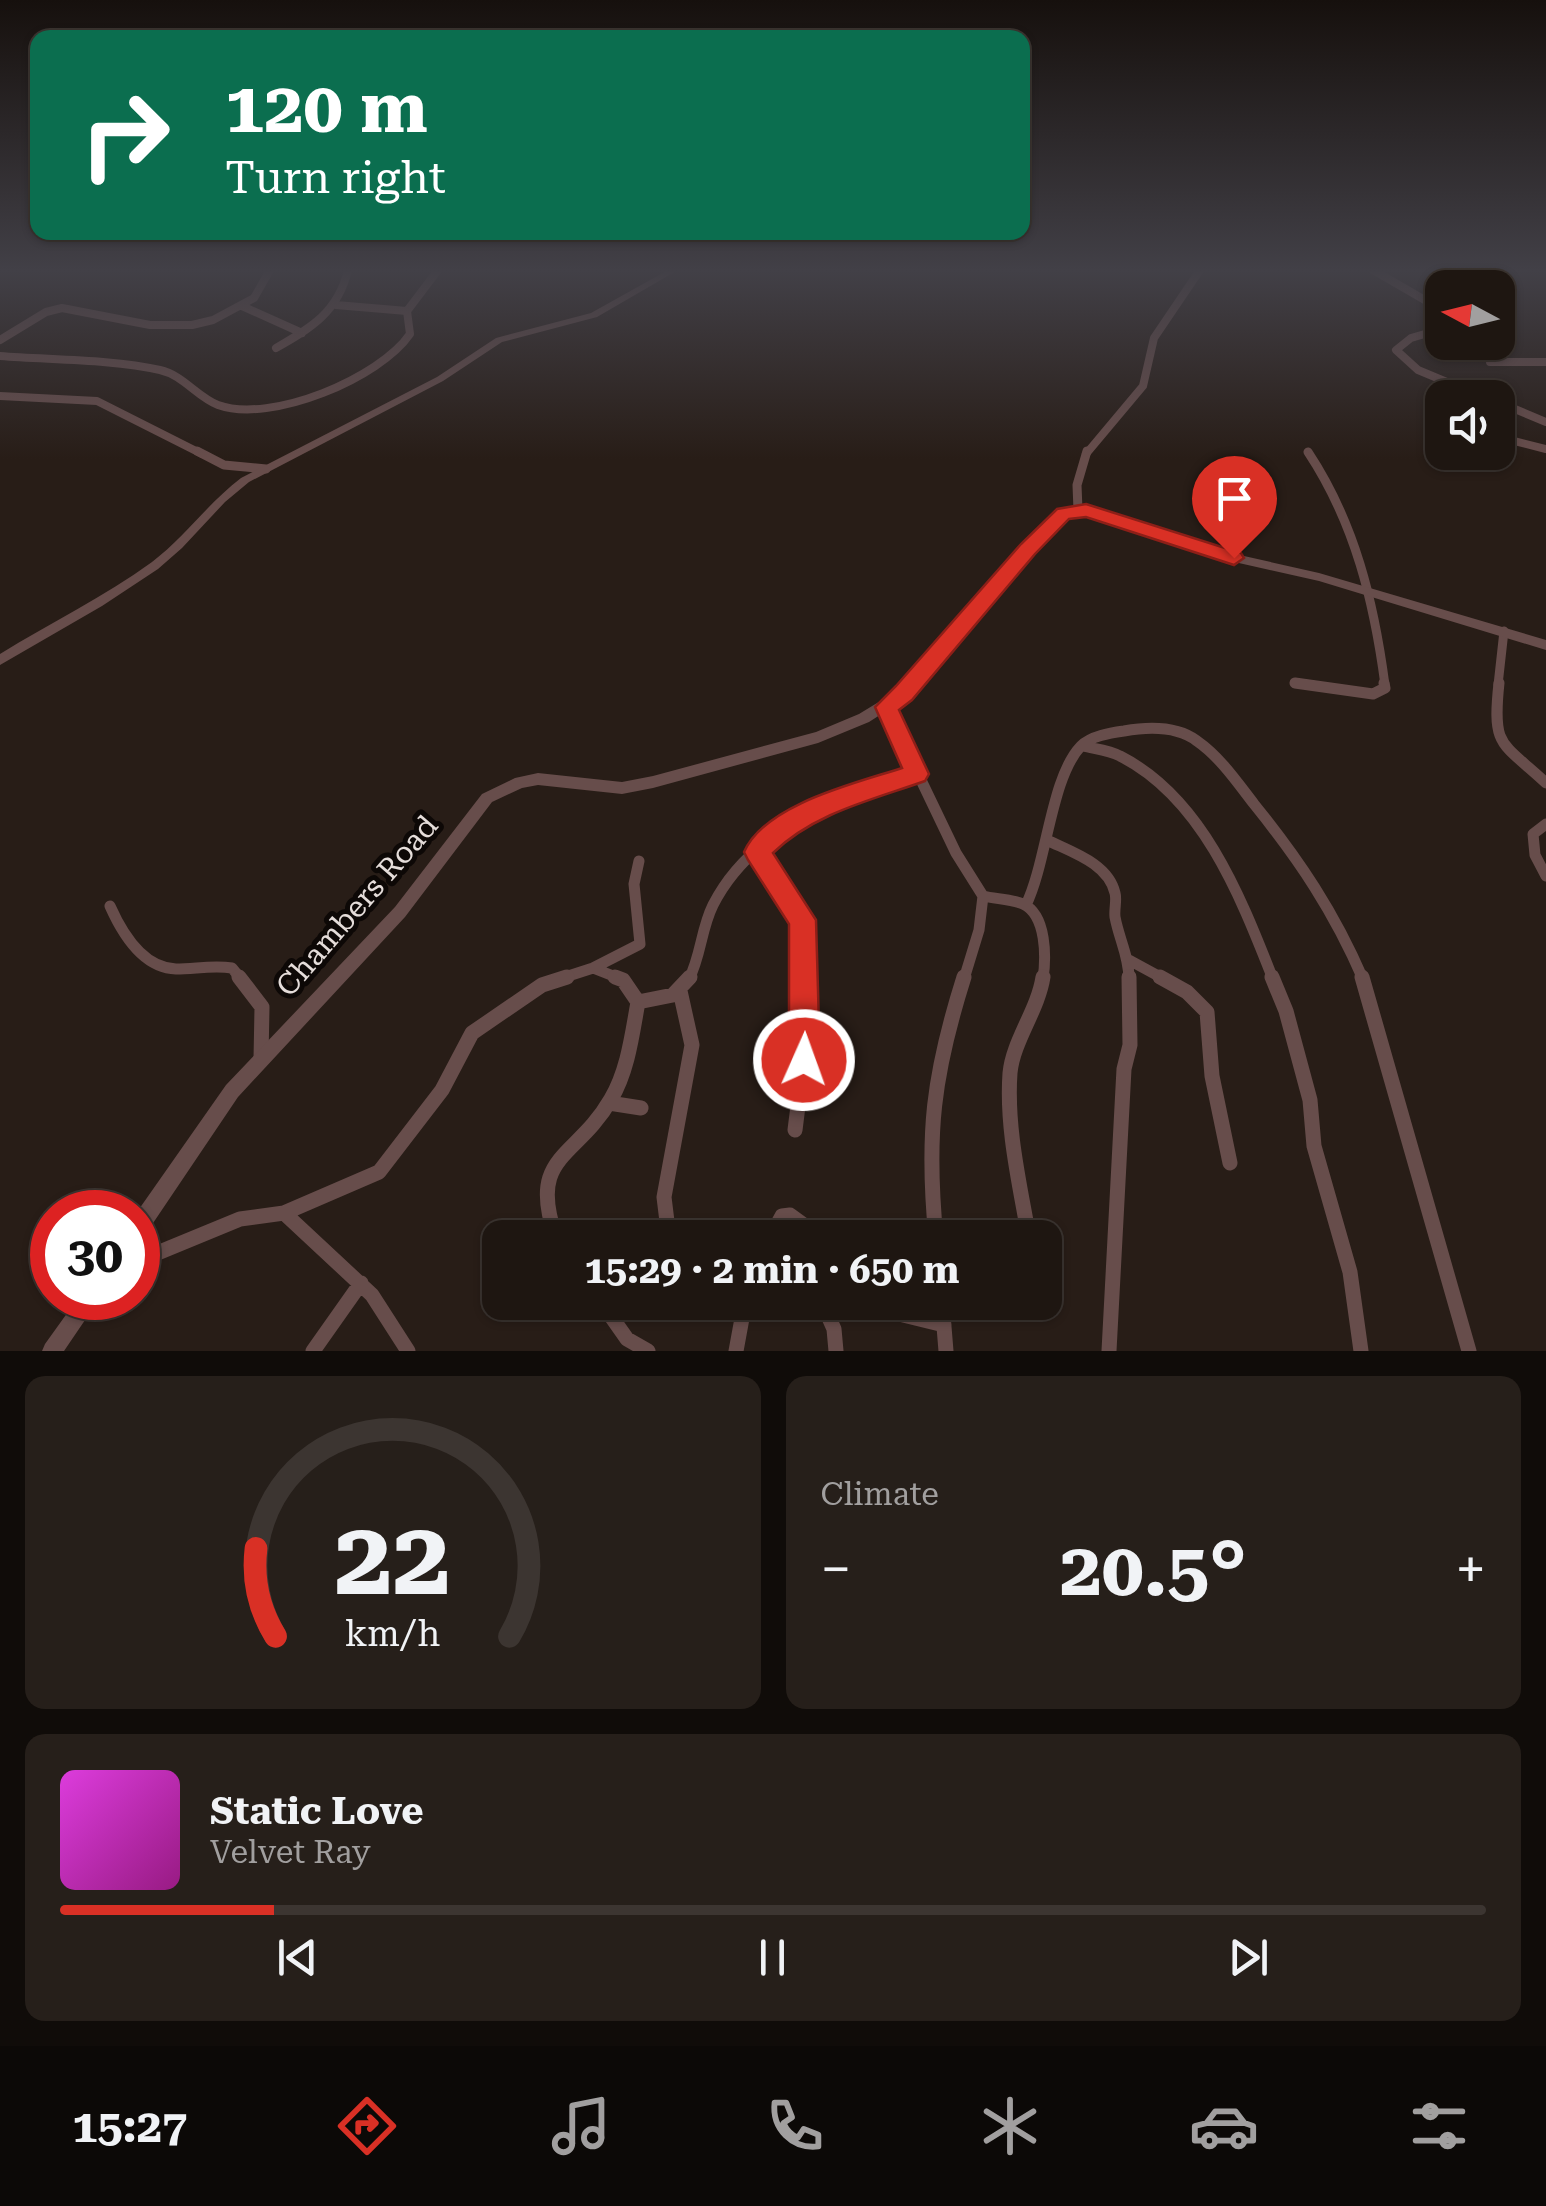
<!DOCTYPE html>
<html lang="en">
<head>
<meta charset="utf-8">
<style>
  :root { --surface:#1e1611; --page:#261f1a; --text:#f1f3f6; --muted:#a19f9f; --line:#3c3531; --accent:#d93025 }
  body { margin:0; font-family:"Roboto Serif",serif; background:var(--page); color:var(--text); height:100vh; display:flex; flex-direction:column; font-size:38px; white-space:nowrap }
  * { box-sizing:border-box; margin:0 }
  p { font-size:32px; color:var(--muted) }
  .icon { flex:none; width:55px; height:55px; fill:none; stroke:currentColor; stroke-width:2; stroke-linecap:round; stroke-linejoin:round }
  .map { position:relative; height:1351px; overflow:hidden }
  .panel { display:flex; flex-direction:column; gap:25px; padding:25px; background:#100c09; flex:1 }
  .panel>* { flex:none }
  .banner { position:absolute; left:30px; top:30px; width:1000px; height:210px; border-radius:20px; box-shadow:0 2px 8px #0004,0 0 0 2px var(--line); background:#0b6e4f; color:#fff; overflow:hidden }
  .needle { width:65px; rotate:277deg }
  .fabs { position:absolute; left:1425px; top:270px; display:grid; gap:20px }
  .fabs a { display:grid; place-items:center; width:90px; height:90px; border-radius:20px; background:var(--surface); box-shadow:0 2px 8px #0004,0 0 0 2px var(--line); font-size:50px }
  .speed { position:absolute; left:30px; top:1190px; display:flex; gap:20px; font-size:50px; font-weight:700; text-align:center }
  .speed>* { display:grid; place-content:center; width:130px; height:130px; border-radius:50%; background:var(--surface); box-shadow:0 2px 8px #0004,0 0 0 2px var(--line); line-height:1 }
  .speed .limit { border:15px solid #d22; background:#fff; color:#111 }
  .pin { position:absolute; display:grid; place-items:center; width:85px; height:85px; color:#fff; margin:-102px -42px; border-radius:50% 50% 50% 0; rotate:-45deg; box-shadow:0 0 10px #0007 }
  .pin .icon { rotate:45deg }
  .me { position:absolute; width:110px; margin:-55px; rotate:2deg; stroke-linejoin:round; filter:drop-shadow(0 0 8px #0008) }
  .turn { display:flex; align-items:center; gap:35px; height:210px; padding:0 30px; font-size:45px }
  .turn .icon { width:130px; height:130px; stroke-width:2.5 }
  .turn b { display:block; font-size:70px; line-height:85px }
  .big { font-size:75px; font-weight:700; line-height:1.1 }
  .panel .widget { flex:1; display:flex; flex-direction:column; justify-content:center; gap:15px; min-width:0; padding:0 35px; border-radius:20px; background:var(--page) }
  .panel .dial { align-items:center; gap:0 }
  .dial svg { height:260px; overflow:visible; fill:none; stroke:var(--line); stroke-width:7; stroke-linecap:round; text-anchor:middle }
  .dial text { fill:var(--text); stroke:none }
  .song { display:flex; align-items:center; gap:30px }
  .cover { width:120px; height:120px; border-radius:15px; background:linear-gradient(135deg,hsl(300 70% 55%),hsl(310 70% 35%)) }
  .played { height:10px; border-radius:5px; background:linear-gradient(90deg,var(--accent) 15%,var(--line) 15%) }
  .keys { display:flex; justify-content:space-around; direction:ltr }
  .heat { display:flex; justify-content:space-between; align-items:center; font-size:55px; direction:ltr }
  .panel .tiles { flex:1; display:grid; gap:25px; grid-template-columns:1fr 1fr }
  .widget:last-child { grid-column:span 2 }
  .trip { position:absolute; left:482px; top:1220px; width:580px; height:100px; border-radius:20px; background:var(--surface); box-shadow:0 2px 8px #0004,0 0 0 2px var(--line); font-weight:700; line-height:100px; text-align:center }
  .menu { display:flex; height:160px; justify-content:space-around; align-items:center; background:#0c0907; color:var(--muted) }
  .menu .icon { width:70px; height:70px }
  .menu .active { color:var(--accent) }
  .menu b { font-size:45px; color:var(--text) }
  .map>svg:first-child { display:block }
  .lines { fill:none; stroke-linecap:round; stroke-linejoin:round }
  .minor-far3 { stroke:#674d4b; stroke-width:8 }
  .minor-far2 { stroke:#674d4b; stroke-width:9 }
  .minor-far1 { stroke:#674d4b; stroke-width:11 }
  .minor { stroke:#674d4b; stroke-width:15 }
  .tertiary { fill:#674d4b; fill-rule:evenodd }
  .route { fill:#d93025; stroke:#8d1f18; stroke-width:2.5 }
  .labels { text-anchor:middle; stroke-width:10; stroke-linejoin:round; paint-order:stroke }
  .street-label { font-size:30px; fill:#e5ddda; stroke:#0d0806 }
</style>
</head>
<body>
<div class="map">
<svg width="1546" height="1351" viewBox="0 0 1546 1351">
  <rect width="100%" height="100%" fill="#281d17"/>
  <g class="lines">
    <!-- minor-far3 -->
    <path class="minor-far3" d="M1373 270 1442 310
      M336 305 407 311
      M242 306 302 333
      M1442 329 1411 338 1396 350 1418 370 1485 398
      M0 340 46 312 62 308 150 325H192L213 320 254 298 270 270
      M276 348C311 328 338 312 348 270
      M0 356C50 360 111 359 160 370 183 375 197 397 218 405 271 424 380 378 410 334L407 311 438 270
      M1490 362H1546
      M0 396 97 401 202 454
      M1498 402 1546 422
      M1498 437 1546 449
      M1434 453 1442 451
      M1086 454 1143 386 1154 338 1200 270"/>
    <!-- minor-far2 -->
    <path class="minor-far2" d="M197 451 224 465 266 469
      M1308 452C1355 523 1374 602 1385 685
      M1434 453 1440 451
      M1078 510 1077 485 1087 451
      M1295 683 1313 685
      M1498 685 1504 631"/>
    <!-- minor-far1 -->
    <path class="minor-far1" d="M1295 683 1373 694 1385 688 1384 683
      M1499 683C1492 748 1501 741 1546 783
      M886 707 956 853 983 896 979 930 964 979
      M1083 746C1095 749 1109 750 1120 756 1203 798 1241 898 1273 979
      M1546 824 1533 834 1535 855 1546 876
      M1047 840C1071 852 1108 863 1115 893 1117 900 1114 909 1115 917 1119 939 1129 956 1129 979
      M757 852 802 921 804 979
      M983 896C995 899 1012 899 1023 904 1047 915 1046 958 1043 979
      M1026 905C1047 862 1051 777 1081 746 1091 736 1110 733 1124 731 1147 727 1177 726 1197 741 1220 757 1237 782 1254 804 1300 861 1334 912 1363 979
      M110 906C122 933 143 968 176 969 195 969 213 965 232 968L241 979
      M1129 960 1164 979
      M593 968 640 944 634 884 639 861
      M559 979 593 968 621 979
      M689 979C701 956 701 929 713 905 753 826 839 800 917 774"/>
    <!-- minor -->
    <path class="minor" d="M239 977 262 1007 261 1059
      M1160 977 1187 992 1207 1012 1212 1076 1230 1163
      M1272 977 1286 1011 1310 1100 1314 1146 1350 1272 1361 1351
      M1362 977 1469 1351
      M638 1002 673 995 690 977
      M609 1103 641 1108
      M795 1130 806 1042 804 977
      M284 1213 372 1295 408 1351
      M556 1238C527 1154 576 1160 611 1099 628 1070 632 1035 638 1002L623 980 615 977
      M669 1238 664 1197 692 1045 680 991
      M770 1238 782 1216 790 1215 812 1231
      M936 1238C926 1135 933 1075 964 977
      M1029 1238C1020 1185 1006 1128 1010 1073 1013 1041 1038 1010 1043 977
      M138 1261 240 1219 284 1213 379 1172 442 1090 472 1033 542 985 567 977
      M601 1302 627 1339 648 1351
      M822 1302 834 1329 836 1351
      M850 1302 944 1325
      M942 1302 946 1351
      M313 1351 361 1283
      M736 1351 745 1302
      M1109 1351 1124 1069 1130 1045 1129 977"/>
    <!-- tertiary -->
    <path class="tertiary" d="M668 270H678L597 317 502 342 443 381 249 482 225 502 182 548 158 569 102 606 0 665V654C50 623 104 597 152 562 185 537 208 503 241 478L437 377 496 338 591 313Z
      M1070 507 1090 508 1235 554 1319 573 1546 640V650L1319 581 1230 561 1085 515H1072L1062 520 908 697 869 722 818 743 653 788 622 794 538 785 522 788 492 802 405 917 238 1097 145 1235 138 1237 137 1212 226 1085 395 907 482 794 515 778 538 773 622 782 653 776 816 732 859 714 900 689 1054 514Z
      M78 1298H100L64 1351H42L45 1344Z"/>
  </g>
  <!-- sky -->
  <linearGradient id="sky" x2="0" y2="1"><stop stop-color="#16100d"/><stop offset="0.59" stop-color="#424047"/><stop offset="1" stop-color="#424047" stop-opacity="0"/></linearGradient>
  <rect width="1546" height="459" fill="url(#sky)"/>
  <!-- route -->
  <path class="route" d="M1086 504 1241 553 1244 558 1234 565 1086 517 1069 519 1035 554 912 700 899 710 929 774 925 781C872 800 814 813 773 853L816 920 820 1060 815 1071 804 1076 793 1071 789 1060V924L748 860 744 852C765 804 856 783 902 768L875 707 896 686 1021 544 1057 509Z"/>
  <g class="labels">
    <!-- street labels -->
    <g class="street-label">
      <text transform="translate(357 906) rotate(-49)" y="10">Chambers Road</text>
    </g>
  </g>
</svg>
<div class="fabs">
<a><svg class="needle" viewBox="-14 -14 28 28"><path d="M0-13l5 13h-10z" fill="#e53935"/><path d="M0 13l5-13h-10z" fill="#a19f9f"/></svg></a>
<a><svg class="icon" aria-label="sound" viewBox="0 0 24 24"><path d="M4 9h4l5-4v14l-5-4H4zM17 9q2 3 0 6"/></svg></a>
</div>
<div class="speed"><div class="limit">30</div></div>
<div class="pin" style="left:1234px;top:558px;background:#d93025"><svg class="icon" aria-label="arrive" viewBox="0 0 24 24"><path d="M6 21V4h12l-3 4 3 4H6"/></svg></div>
<svg class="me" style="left:804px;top:1060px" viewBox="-20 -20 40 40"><circle r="17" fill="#d93025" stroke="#fff" stroke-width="3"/><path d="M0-11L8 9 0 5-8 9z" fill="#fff"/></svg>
<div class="trip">15:29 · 2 min · 650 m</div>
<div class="banner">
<div class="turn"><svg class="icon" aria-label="right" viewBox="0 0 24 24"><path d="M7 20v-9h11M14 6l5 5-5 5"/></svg><div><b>120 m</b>Turn right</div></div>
</div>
</div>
<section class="panel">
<div class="tiles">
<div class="widget dial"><svg viewBox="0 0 100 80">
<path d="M14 69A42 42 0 1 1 86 69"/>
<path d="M14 69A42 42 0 0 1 8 42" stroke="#d93025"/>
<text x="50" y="56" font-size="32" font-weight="700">22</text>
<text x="50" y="72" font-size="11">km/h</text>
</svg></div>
<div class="widget"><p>Climate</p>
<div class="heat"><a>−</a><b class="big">20.5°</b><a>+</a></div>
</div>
<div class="widget">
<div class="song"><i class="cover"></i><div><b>Static Love</b><p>Velvet Ray</p></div></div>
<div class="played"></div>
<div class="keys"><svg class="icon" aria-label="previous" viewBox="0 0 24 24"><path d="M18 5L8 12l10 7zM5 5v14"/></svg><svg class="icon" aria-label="pause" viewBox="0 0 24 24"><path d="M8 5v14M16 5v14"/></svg><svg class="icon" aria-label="next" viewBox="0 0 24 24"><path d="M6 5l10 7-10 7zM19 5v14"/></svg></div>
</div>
</div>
</section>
<nav class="menu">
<b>15:27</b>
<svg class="icon active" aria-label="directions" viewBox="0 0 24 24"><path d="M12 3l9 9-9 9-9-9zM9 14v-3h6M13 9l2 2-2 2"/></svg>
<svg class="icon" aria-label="music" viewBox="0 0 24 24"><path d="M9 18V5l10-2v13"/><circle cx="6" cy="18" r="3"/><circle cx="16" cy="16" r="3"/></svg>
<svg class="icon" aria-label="phone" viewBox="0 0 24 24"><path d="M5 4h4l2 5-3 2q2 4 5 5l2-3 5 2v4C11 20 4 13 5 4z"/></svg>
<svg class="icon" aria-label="climate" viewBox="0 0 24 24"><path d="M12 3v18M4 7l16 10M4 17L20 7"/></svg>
<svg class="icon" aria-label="car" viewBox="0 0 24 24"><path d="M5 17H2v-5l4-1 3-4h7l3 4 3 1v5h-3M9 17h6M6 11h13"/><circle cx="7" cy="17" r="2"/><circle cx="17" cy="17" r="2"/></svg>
<svg class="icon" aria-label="filters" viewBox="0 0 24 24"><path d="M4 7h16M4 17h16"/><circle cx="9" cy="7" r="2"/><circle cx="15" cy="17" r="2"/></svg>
</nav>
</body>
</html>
